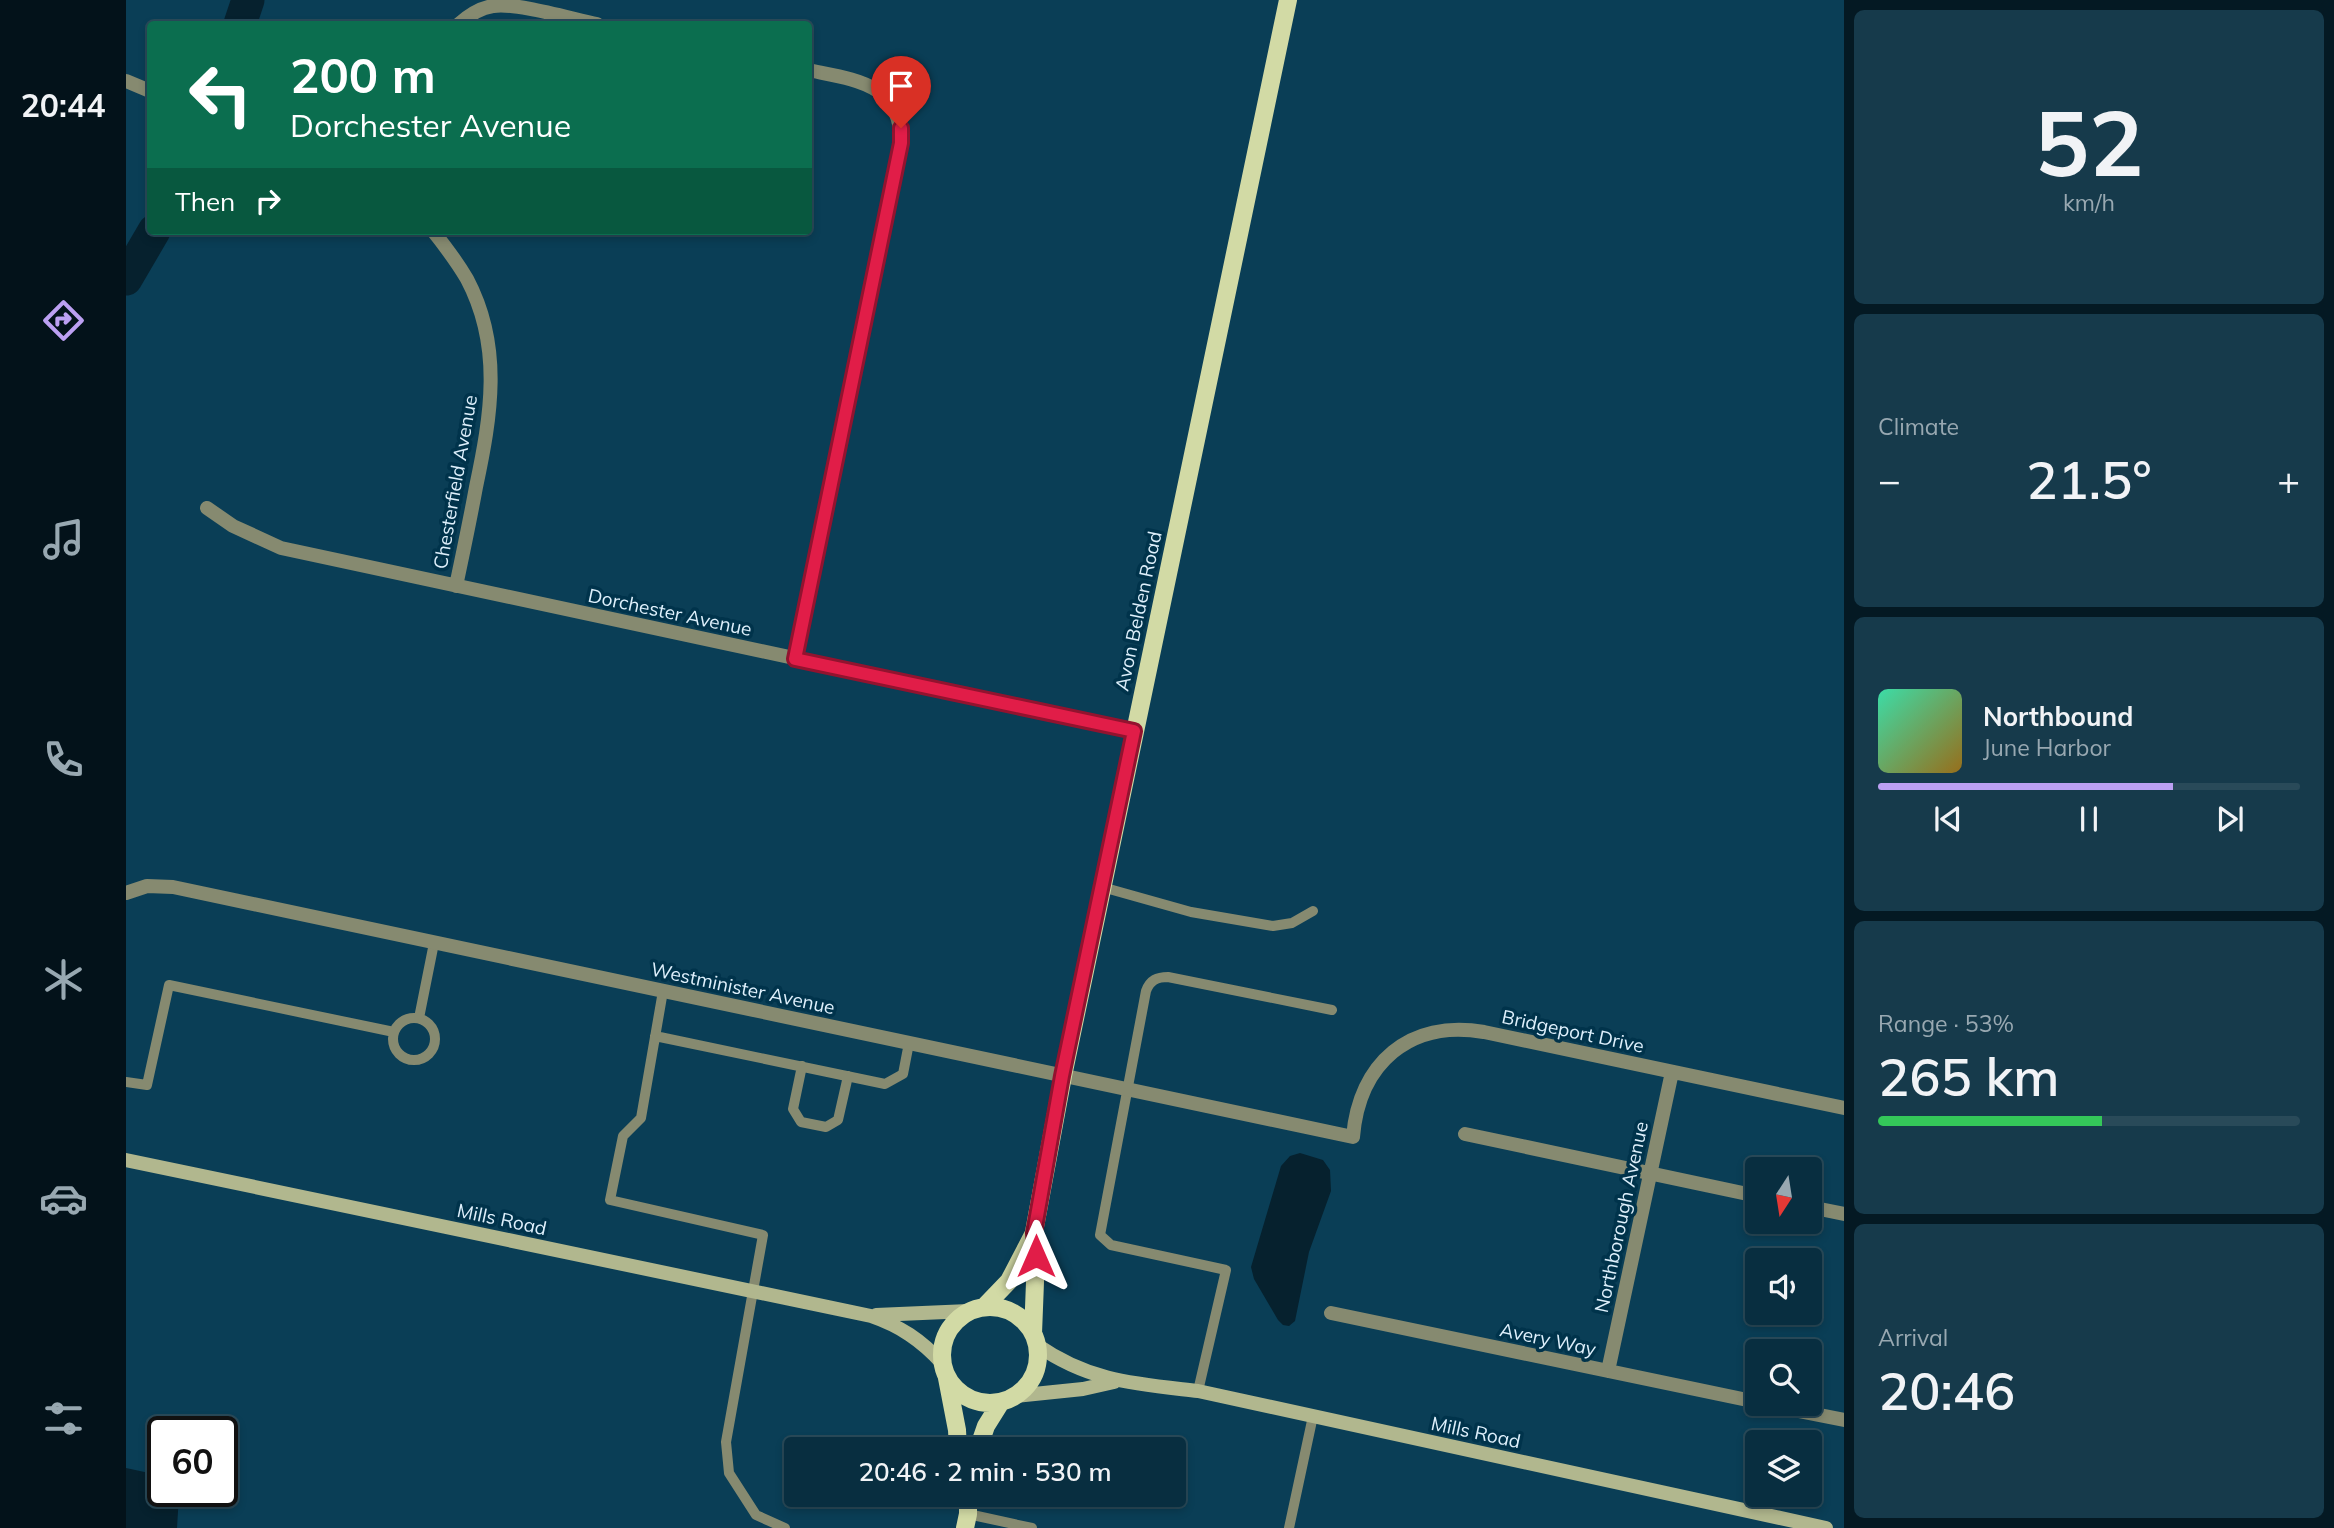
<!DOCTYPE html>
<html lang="en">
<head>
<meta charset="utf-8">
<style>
  :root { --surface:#082e40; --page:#163a4b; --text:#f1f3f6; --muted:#98a8b1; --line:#294a59; --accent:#bca0f2 }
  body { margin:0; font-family:Mulish,sans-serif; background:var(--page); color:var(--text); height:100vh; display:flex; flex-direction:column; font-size:26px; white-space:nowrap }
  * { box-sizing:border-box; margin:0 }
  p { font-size:23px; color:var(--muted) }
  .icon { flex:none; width:38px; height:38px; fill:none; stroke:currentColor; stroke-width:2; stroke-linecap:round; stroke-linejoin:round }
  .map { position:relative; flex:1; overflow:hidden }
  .side { display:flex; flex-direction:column; gap:10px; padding:10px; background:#041923; width:490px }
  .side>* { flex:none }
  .guide { position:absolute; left:21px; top:21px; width:665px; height:214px; border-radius:7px; box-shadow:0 4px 10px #0003,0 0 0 2px var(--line); background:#0b6e4f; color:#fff; overflow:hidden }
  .needle { width:46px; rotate:192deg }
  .buttons { position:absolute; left:1619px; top:1157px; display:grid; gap:14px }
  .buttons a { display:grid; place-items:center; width:77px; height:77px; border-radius:7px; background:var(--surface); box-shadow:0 4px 10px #0003,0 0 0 2px var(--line); font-size:35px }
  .speed { position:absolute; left:21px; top:1416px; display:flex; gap:14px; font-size:35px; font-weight:700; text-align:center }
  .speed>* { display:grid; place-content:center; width:91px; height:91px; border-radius:50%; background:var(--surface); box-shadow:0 4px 10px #0003,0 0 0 2px var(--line); line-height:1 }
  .speed .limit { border:4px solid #111; border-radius:10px; background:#fff; color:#111 }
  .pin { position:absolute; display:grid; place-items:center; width:60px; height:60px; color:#fff; margin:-72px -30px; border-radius:50% 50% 50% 0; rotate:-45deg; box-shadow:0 0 7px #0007 }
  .pin .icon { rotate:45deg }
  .me { position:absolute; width:77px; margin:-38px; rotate:0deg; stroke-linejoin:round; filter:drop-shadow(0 0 5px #0008) }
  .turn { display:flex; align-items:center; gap:24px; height:147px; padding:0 28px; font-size:32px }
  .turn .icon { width:91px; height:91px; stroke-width:2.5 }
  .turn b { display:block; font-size:49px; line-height:60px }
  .then { display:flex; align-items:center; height:66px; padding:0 28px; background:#0003; gap:14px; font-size:26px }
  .big { font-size:52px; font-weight:600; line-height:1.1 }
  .side .card { flex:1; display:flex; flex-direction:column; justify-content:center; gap:10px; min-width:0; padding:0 24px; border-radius:10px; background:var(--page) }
  .side .dial { align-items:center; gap:0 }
  .dial b { font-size:91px; line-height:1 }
  .song { display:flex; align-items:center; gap:21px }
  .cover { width:84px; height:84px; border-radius:10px; background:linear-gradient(135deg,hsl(160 70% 55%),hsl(40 70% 35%)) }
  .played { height:7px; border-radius:4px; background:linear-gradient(90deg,var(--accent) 70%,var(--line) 70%) }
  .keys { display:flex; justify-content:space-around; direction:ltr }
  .heat { display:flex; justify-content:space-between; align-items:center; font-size:38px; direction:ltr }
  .charge { height:10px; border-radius:5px; background:linear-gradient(90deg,#34c759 53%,var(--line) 0) }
  .trip { position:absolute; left:658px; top:1437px; width:402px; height:70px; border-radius:7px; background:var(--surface); box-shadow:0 4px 10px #0003,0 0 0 2px var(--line); font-weight:600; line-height:70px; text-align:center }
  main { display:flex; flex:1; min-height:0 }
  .tabs { display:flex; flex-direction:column; width:126px; justify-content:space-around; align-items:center; background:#03121a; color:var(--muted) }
  .tabs .icon { width:49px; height:49px }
  .tabs .active { color:var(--accent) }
  .tabs b { font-size:32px; color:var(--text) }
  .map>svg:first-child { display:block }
  .water { fill:#06212e }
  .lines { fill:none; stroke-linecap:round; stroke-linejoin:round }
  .river { stroke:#06212e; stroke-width:33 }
  .lane { stroke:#868a70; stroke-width:10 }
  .street { stroke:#868a70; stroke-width:14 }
  .secondary { stroke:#b1b78e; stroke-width:14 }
  .primary { stroke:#d2daa5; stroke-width:18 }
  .route-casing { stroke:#92132f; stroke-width:18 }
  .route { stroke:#e11d48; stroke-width:12 }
  .labels { text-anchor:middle; stroke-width:7; stroke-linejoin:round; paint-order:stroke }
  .street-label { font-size:19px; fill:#def0fc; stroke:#00334b }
</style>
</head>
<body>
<main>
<nav class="tabs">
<b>20:44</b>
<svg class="icon active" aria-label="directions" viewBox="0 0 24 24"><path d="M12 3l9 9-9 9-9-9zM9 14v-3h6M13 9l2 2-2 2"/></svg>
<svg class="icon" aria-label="music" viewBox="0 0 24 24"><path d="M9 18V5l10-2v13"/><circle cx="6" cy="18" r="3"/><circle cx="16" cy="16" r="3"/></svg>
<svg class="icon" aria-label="phone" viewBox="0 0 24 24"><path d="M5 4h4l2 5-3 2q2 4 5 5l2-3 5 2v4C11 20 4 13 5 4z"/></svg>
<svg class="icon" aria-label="climate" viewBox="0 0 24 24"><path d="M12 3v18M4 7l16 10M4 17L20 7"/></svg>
<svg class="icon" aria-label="car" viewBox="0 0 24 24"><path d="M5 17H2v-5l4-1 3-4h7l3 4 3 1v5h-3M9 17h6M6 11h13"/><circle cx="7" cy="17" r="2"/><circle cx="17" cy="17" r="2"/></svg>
<svg class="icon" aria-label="filters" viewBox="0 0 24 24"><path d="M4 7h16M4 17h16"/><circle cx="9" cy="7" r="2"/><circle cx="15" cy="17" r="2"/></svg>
</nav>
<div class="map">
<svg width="1718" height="1528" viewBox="0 0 1718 1528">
  <rect width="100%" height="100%" fill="#0a3e56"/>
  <!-- water -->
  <path class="water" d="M1174 1153 1197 1160 1204 1170 1205 1191 1183 1252 1169 1321 1163 1326 1157 1325 1152 1320 1128 1279 1125 1267 1155 1166 1164 1156Z
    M0 1468 37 1476V1491H50L53 1495 51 1528H0Z"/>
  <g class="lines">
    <!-- river -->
    <path class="river" d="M114 24 122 0
      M0 279 28 231"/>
    <!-- lane -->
    <path class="lane" d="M976 887 1065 912 1147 926 1166 923 1187 911
      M537 991 515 1118 497 1136 484 1200 637 1235 600 1442 603 1473 630 1515 659 1528
      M267 1039a21 21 0 1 1 42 0a21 21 0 1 1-42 0Z
      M293 1018 308 943
      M529 1036 759 1084 777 1074 783 1043
      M676 1066 667 1109 675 1122 700 1127 712 1120 722 1076
      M0 1082 21 1085 43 985 268 1032
      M1072 1391 1100 1270 985 1245 974 1235 1020 991C1024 980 1031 977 1042 977L1206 1010
      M842 1514 906 1528
      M1163 1528 1187 1416"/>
    <!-- street -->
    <path class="street" d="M333 24C343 15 353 8 367 6 389 2 446 19 471 24
      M0 81 24 91
      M307 231C319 246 331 262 341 279 377 347 365 416 350 487 344 520 337 553 330 586
      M81 508 107 526 155 548 1008 731
      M669 659 775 143C775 83 730 80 682 70
      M0 893 21 886 47 887 1227 1137C1233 1063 1284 1019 1358 1032L1718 1108
      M1339 1134 1631 1196
      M1684 1207 1718 1214
      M1205 1313 1631 1402
      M1482 1371 1546 1072
      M1638 1404 1718 1420"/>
    <!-- secondary -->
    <path class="secondary" d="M0 1160 745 1316C774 1326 795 1340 816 1363
      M750 1315 843 1311
      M911 1345C964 1382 1010 1384 1072 1391L1700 1528
      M889 1396 957 1389 988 1382"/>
    <!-- primary -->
    <path class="primary" d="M858 1307 883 1281 908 1233
      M816 1355a48 48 0 1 1 96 0a48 48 0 1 1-96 0Z
      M907 1334 910 1256 908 1232 937 1076 1162 0
      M821 1378 831 1430 832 1449
      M852 1449 860 1426 875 1402
      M839 1528 842 1514V1494"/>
  </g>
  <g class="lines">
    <!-- route casing -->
    <g class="route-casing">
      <path id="route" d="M775 128V143L669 659 1008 731 936 1076 908 1233 910 1256"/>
    </g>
    <!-- route -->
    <use href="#route" class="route"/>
  </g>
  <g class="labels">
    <!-- street labels -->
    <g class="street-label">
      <text transform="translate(329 482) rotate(-80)" y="7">Chesterfield Avenue</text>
      <text transform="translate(1012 611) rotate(-78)" y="7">Avon Belden Road</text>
      <text transform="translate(544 612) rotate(12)" y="7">Dorchester Avenue</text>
      <text transform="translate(617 988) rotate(12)" y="7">Westminister Avenue</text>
      <text transform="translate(1447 1031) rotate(12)" y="7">Bridgeport Drive</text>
      <text transform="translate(1495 1217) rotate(-78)" y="7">Northborough Avenue</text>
      <text transform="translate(376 1219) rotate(12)" y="7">Mills Road</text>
      <text transform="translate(1422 1339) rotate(12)" y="7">Avery Way</text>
      <text transform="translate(1350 1432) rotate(12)" y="7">Mills Road</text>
    </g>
  </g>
</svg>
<div class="buttons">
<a><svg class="needle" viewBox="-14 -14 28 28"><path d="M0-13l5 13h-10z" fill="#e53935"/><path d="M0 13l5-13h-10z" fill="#98a8b1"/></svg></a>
<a><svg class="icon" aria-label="sound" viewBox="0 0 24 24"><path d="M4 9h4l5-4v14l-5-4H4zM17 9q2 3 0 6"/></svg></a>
<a><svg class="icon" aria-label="search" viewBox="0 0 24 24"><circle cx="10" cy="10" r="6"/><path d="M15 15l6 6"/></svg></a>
<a><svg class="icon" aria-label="layers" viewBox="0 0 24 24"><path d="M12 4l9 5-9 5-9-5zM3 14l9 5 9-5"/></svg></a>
</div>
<div class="speed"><div class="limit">60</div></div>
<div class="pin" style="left:775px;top:128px;background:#d93025"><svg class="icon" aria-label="arrive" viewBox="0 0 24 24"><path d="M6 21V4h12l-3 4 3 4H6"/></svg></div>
<svg class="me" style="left:910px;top:1256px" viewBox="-20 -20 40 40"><path d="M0-17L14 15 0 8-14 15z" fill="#e11d48" stroke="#fff" stroke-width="4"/></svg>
<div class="trip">20:46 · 2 min · 530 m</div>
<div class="guide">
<div class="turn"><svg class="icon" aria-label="left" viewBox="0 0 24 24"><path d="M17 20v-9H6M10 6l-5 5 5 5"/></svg><div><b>200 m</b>Dorchester Avenue</div></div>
<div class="then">Then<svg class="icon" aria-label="right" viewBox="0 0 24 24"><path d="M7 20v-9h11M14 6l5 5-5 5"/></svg></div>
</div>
</div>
<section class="side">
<div class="card dial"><b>52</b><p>km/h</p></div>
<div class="card"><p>Climate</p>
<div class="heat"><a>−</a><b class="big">21.5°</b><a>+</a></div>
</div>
<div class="card">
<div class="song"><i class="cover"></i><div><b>Northbound</b><p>June Harbor</p></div></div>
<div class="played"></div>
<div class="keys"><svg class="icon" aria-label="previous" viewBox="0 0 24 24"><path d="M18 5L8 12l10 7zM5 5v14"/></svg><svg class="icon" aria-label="pause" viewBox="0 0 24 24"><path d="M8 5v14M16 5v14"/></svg><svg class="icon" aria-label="next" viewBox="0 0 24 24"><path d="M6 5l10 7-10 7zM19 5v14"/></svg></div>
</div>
<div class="card"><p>Range · 53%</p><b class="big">265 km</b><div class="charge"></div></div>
<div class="card"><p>Arrival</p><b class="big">20:46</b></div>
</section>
</main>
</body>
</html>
